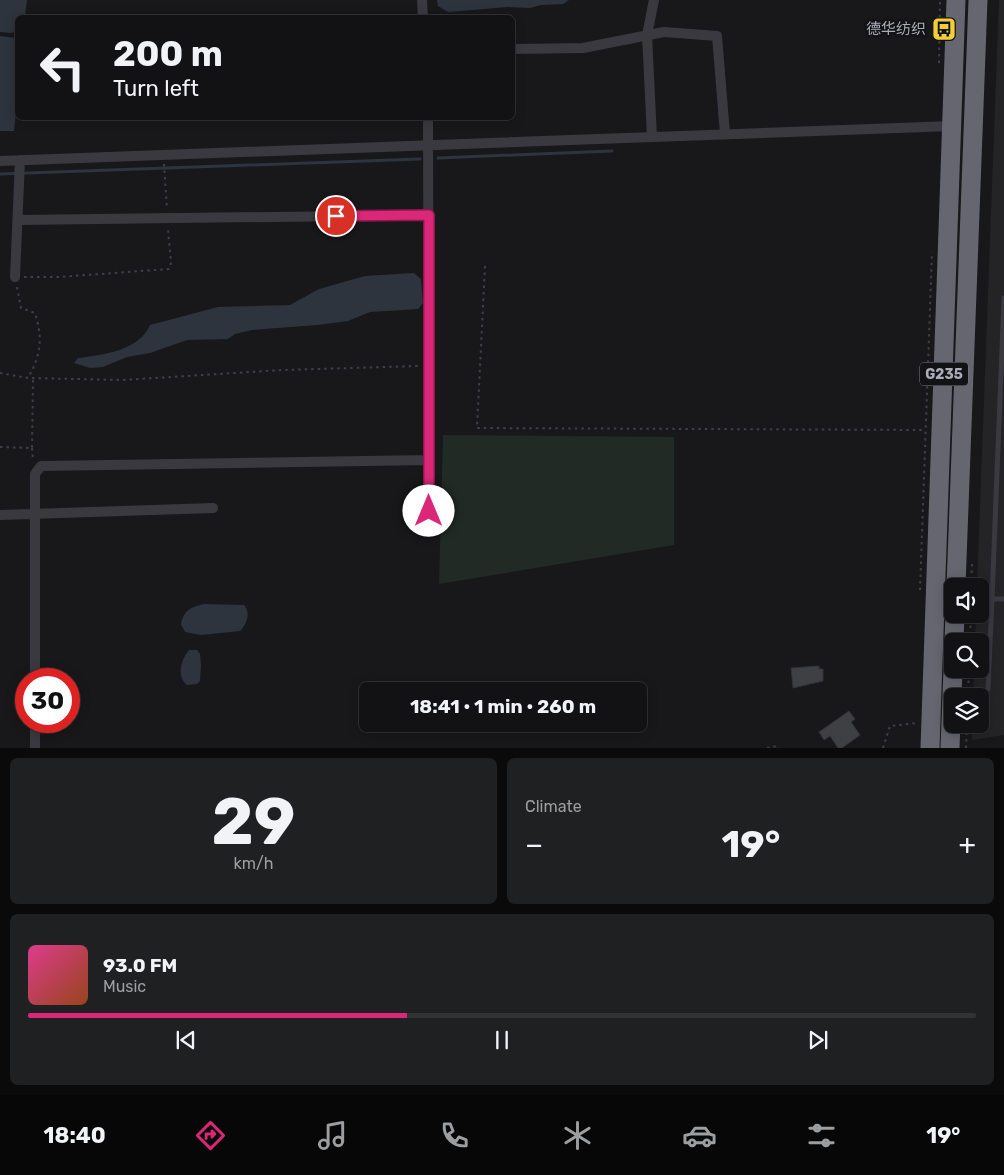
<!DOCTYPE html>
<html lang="en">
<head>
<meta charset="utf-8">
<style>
  :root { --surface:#121214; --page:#1f2022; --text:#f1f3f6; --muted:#9c9ea0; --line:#313234; --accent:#db2777 }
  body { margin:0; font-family:Rubik,"Noto Sans SC",sans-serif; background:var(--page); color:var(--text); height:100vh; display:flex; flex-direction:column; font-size:19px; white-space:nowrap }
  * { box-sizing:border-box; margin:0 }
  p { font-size:16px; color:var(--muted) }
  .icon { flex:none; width:28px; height:28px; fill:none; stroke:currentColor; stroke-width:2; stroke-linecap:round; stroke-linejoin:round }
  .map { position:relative; height:748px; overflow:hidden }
  .drawer { display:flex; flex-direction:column; gap:10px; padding:10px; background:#0a0a0b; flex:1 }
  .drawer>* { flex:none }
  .guide { position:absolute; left:15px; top:15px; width:500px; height:105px; border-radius:8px; box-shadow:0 2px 12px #0003,0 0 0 1px var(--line); background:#121214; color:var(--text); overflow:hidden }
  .tools { position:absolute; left:944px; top:578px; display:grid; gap:10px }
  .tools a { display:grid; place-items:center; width:45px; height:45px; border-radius:8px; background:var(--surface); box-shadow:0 2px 12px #0003,0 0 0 1px var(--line); font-size:25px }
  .speed { position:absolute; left:15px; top:668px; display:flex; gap:10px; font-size:25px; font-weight:700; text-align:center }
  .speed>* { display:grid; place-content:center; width:65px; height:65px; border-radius:50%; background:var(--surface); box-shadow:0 2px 12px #0003,0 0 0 1px var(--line); line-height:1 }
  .speed .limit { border:8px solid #d22; background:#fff; color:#111 }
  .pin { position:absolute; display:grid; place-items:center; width:42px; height:42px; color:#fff; margin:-21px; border:2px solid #fff; border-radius:50%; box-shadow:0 1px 5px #0007 }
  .me { position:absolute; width:55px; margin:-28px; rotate:0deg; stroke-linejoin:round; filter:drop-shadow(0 0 4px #0008) }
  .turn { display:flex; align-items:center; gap:18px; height:105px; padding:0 15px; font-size:22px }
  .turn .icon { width:65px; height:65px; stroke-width:2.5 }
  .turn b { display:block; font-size:35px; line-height:42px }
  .big { font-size:38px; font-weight:700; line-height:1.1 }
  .drawer .tile { flex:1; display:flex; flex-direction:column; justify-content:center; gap:8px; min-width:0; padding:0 18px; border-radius:8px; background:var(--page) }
  .drawer .dial { align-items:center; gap:0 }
  .dial b { font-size:65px; line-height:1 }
  .song { display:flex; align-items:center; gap:15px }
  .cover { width:60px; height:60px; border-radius:8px; background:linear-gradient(135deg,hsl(330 70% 55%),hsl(20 70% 35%)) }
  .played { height:5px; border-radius:2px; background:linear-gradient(90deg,var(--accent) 40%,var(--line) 40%) }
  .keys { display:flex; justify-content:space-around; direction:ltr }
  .heat { display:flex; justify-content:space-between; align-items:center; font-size:28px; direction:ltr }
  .drawer .tiles { flex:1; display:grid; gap:10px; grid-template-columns:1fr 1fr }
  .tile:last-child { grid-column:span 2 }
  .trip { position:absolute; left:359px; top:682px; width:288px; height:50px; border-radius:8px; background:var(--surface); box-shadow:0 2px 12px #0003,0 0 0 1px var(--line); font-weight:700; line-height:50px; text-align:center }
  .tabs { display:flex; height:80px; justify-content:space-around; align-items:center; background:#070708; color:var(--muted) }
  .tabs .icon { width:35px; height:35px }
  .tabs .current { color:var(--accent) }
  .tabs b { font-size:22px; color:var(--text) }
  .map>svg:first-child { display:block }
  .built { fill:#242427 }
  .green { fill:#212a24 }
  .water { fill:#2d343e }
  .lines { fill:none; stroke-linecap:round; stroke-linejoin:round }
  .stream { stroke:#2d343e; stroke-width:3 }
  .building { fill:#3f4044; stroke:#323236 }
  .path { stroke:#3f4046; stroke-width:2; stroke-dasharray:2.5 4; stroke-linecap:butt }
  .lane { stroke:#39393f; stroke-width:5 }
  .street { stroke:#39393f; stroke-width:10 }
  .highway { stroke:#656670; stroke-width:19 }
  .route-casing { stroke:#8e194d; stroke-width:12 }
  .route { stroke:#db2777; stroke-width:9 }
  .labels { text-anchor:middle; stroke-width:5; stroke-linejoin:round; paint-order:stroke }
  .shield { fill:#131315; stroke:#7d7e88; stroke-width:1 }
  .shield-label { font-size:14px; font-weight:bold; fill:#aaacb9 }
  .poi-label { font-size:15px; fill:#aaacb9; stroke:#131315; text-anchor:end }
</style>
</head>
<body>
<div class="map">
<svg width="1004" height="748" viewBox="0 0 1004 748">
  <rect width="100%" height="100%" fill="#18181a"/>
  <!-- built -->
  <path class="built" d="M999 0H1004V735L972 740V724H980V696H973L974 669H980V641H975L976 614H980V586H977Z"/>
  <!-- green -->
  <path class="green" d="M443 435 674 437V545L439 584Z"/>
  <!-- water -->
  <path class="water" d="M0 0H27L25 17 18 18 17 29 12 33 0 32Z
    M437 0H569L563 4 541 5 530 8 508 7 448 12 438 6Z
    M0 36 17 38 18 90 14 131H0Z
    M414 273 421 279 423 303 418 309 370 312 348 321 317 325 252 330 235 334 228 339 187 340 150 353 127 357 103 367 90 368 74 363 78 358C102 355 139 351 150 325L218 307 290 305 319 289 365 276Z
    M204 604 244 605C251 613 247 624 240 631L201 635 185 632 181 624C184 610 191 607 204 604Z
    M189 650H197L200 654 201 665 200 681 197 684 187 685C176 676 181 660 189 650Z"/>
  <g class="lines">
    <!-- stream -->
    <path class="stream" d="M438 158 612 151
      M0 174 420 159"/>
  </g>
  <!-- building -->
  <path class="building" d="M819 666V669H823V681L793 688 791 668Z
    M849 711 855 719 851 722 860 735 842 748H838L830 736 824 740 819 732Z"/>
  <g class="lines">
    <!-- path -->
    <path class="path" d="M939 63 940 0
      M164 164 167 209
      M485 266 477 428 924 430
      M24 277H59L169 269 171 263 168 229
      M17 287 21 308 35 313C43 338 41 355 28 378
      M0 373 28 378 123 380 282 370 419 366
      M0 447 32 448 33 379
      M32 448 33 461
      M971 586 972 564
      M920 590 932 252
      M970 641 971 614
      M968 696 969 669
      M767 748 778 746V748
      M883 748 890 726 916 723
      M966 748 967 724"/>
    <!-- lane -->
    <path class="lane" d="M1004 298 992 599H1004
      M988 689 992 599"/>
    <!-- street -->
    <path class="street" d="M422 0 423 18
      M512 49 583 48 664 32 717 36 725 134
      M428 118 429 511
      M652 137 647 35 654 0
      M0 161 952 126
      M18 220 429 215
      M15 277 20 160
      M0 515 213 508
      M35 679V474L41 466 429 460
      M35 721V748"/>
    <!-- highway -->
    <path class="highway" d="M956 586 978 0
      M954 641 955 614
      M930 748 956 0
      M950 748 953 669"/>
  </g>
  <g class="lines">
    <!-- route casing -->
    <g class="route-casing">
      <path id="route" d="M336 216 429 215V511"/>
    </g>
    <!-- route -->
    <use href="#route" class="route"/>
  </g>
  <!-- icons -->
  <defs>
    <g id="bus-square" transform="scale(1.25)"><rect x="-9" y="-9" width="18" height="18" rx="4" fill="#f1ce38" stroke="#131315"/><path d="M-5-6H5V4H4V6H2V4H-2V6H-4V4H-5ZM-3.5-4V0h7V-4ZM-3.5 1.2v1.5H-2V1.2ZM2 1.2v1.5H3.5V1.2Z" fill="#111"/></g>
  </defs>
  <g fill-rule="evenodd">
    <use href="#bus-square" x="944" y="29"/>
  </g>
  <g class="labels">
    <!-- shield labels -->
    <rect class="shield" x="920" y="362.5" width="48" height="23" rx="4"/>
    <g class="shield-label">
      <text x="944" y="379">G235</text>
    </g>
    <!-- poi labels -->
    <g class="poi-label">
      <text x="926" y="34">德华纺织</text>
    </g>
  </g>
</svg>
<div class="tools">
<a><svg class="icon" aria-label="sound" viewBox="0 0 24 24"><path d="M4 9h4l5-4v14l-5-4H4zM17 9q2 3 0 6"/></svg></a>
<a><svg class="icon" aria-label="search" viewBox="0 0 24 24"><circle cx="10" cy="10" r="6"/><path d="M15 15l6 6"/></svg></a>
<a><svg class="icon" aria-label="layers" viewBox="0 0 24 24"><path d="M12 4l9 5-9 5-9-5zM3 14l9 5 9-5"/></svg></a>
</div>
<div class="speed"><div class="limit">30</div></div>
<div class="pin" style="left:336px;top:216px;background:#d93025"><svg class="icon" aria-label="arrive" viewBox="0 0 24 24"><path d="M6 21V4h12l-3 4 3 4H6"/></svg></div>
<svg class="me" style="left:429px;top:511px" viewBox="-20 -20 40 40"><circle r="19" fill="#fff"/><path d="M0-13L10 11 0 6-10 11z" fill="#db2777"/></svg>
<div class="trip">18:41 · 1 min · 260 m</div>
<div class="guide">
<div class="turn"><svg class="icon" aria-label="left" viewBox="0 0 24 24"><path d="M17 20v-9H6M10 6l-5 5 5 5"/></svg><div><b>200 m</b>Turn left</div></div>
</div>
</div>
<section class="drawer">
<div class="tiles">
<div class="tile dial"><b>29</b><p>km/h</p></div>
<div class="tile"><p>Climate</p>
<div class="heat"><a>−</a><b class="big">19°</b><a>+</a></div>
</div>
<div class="tile">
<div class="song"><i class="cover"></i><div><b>93.0 FM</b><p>Music</p></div></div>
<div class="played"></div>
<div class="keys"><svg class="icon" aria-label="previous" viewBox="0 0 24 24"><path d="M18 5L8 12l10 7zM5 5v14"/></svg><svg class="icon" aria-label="pause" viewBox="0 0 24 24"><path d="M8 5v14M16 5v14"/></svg><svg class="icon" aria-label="next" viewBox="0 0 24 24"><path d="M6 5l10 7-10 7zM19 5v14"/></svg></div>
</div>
</div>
</section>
<nav class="tabs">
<b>18:40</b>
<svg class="icon current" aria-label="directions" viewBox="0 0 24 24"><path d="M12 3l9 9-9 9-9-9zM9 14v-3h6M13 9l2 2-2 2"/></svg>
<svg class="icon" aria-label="music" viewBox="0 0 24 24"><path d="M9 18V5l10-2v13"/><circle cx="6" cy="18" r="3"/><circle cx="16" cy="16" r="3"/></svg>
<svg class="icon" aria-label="phone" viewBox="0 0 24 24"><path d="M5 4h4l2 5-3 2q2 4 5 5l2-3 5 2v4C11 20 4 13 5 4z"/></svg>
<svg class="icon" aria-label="climate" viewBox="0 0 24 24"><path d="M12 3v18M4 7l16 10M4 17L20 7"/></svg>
<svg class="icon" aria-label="car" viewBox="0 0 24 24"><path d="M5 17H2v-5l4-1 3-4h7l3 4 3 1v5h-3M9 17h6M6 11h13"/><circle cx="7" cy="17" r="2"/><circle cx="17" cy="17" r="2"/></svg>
<svg class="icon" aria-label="filters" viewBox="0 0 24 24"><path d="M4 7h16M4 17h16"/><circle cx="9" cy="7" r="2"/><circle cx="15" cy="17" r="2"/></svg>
<b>19°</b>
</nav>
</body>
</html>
